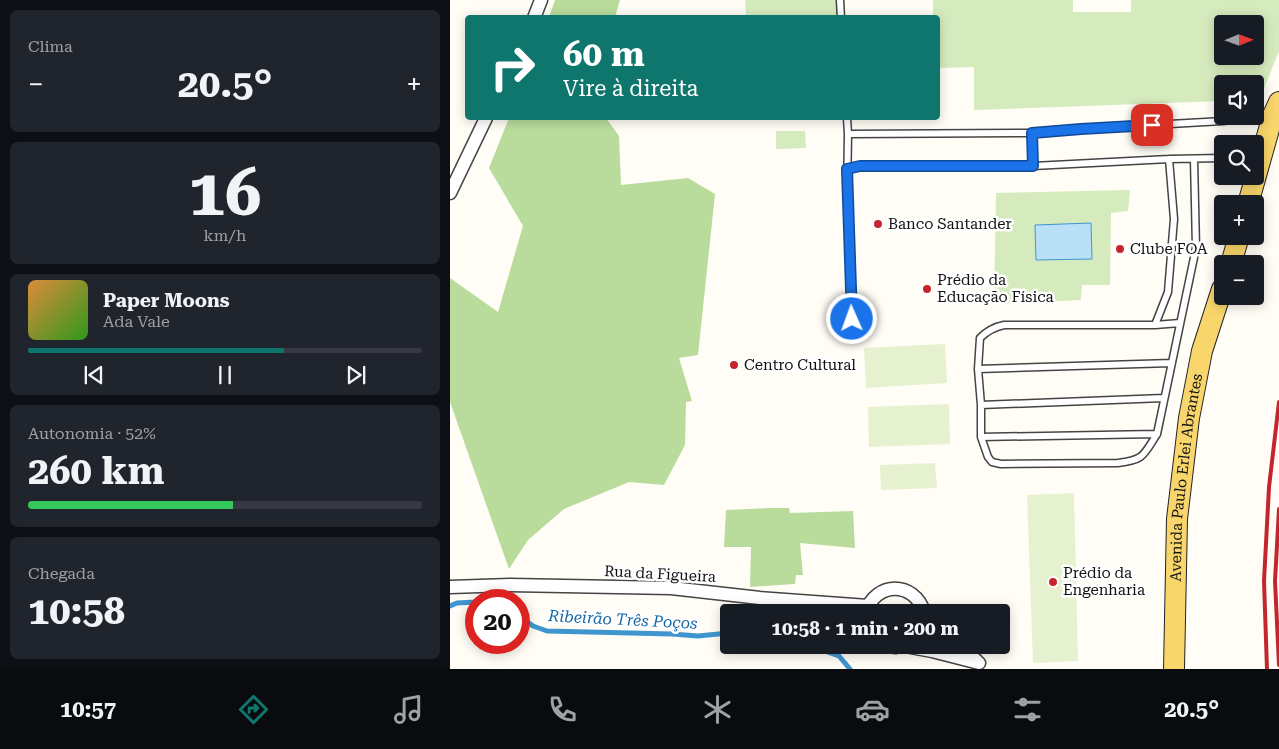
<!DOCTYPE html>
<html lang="pt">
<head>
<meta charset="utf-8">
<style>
  :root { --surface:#171b24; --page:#20242c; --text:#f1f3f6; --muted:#9ea1a6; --line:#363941; --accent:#0f766e }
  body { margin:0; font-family:"Roboto Serif",serif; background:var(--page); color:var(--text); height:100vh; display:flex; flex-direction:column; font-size:19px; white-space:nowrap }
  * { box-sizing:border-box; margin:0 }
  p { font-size:16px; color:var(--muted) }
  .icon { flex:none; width:28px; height:28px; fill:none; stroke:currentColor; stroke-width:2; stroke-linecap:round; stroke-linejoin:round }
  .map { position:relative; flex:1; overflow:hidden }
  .drawer { display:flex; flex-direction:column; gap:10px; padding:10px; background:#0d0f14; width:450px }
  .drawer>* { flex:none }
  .banner { position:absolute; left:15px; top:15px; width:475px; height:105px; border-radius:5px; box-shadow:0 2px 12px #0003; background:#0f766e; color:#fff; overflow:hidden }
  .needle { width:32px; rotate:89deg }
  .tools { position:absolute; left:764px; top:15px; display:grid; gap:10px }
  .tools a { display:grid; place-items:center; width:50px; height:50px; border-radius:5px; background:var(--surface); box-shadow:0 2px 12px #0003; font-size:25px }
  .speed { position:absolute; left:15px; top:589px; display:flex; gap:10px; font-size:25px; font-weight:700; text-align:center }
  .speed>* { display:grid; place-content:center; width:65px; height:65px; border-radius:50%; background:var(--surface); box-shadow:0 2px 12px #0003; line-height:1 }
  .speed .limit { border:8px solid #d22; background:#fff; color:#111 }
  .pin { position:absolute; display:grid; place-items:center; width:42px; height:42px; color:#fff; margin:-21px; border-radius:10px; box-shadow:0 2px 8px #0006 }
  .me { position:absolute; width:55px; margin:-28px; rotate:358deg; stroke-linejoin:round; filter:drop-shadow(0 0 4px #0008) }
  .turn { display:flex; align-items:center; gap:18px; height:105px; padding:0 15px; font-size:22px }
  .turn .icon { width:65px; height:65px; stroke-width:2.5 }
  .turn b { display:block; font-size:35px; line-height:42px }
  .big { font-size:38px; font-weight:700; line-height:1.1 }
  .drawer .tile { flex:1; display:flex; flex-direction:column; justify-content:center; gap:8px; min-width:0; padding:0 18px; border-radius:8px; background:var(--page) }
  .drawer .dial { align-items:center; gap:0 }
  .dial b { font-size:65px; line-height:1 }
  .song { display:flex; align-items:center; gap:15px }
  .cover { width:60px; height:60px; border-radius:8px; background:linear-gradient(135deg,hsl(30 70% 55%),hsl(110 70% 35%)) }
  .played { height:5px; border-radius:2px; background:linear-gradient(90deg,var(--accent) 65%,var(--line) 65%) }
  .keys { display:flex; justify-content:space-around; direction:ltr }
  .heat { display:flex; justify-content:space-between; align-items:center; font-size:28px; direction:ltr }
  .charge { height:8px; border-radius:4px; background:linear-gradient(90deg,#34c759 52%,var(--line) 0) }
  .trip { position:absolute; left:270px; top:604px; width:290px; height:50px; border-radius:5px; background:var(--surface); box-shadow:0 2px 12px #0003; font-weight:700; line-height:50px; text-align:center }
  .tabs { display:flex; height:80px; justify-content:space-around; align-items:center; background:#090b0e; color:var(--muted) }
  .tabs .icon { width:35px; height:35px }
  .tabs .active { color:var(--accent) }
  .tabs b { font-size:22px; color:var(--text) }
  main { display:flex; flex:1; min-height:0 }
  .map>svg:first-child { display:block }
  .green { fill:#d5ebbd; fill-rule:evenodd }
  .forest { fill:#b9dc9c }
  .pitch { fill:#e6f2cf }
  .water { fill:#b9e0f7; stroke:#3f96cf }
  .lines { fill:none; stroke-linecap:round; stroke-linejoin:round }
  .stream { stroke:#3f96cf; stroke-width:5 }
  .lane-casing { stroke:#444; stroke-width:9 }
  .street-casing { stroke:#444; stroke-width:15 }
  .primary-casing { stroke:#222; stroke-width:22 }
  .lane { stroke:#fff; stroke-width:6 }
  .street { stroke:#fff; stroke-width:12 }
  .primary { stroke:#f9d66b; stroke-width:20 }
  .rail { stroke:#c4262e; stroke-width:4 }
  .route-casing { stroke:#114b97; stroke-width:12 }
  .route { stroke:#1a73e8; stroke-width:9 }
  .poi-dot { fill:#c4262e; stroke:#fff; stroke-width:2 }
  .labels { text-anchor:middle; stroke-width:5; stroke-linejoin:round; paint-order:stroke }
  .poi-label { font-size:15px; fill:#111; stroke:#fff; text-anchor:start }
  .street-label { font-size:15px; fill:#111; stroke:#fff }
  .water-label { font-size:16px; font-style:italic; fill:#1768a6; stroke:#fff }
</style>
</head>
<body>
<main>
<section class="drawer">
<div class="tile"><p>Clima</p>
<div class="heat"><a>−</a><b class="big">20.5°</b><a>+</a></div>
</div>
<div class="tile dial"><b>16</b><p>km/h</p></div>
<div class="tile">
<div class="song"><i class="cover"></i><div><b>Paper Moons</b><p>Ada Vale</p></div></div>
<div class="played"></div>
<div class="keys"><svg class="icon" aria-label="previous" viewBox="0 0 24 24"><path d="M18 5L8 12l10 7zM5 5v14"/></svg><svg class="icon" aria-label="pause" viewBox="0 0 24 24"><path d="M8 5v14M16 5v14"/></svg><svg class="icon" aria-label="next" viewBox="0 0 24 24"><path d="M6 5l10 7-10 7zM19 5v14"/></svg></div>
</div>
<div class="tile"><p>Autonomia · 52%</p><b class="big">260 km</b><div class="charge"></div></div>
<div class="tile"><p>Chegada</p><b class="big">10:58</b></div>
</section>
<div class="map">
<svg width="829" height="669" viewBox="0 0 829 669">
  <rect width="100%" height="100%" fill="#fffdf5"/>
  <!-- green -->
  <path class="green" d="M295 0H387L388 17H296Z
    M483 0H623V12H681V0H829V51L809 101H805V84H772V101L524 110V67L488 68V18L483 17ZM772 24H805V56H772Z
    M326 131H355L356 148 326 149Z
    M680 190 678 211 661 213 660 285H632L631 300 544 304 546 193Z"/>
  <!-- forest -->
  <path class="forest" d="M105 0H170L165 17H99Z
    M59 118H156L169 136 171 185 238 178 265 194 248 355 229 358 242 401 236 402 235 445 214 485 179 482 114 509 78 540 59 569 0 402V278L48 312 73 226 39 168Z
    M318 508H339L340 513 403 511 405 548 350 543 353 575H346L345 584 300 587 301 547H274L276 510Z"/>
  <!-- pitch -->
  <path class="pitch" d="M495 344 497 383 416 388 414 348Z
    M499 404 500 444 419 447 418 407Z
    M485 463 487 488 431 490 430 465Z
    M624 493 628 661 583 663 577 495Z"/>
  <!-- water -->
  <path class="water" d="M641 223 642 259 586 260 585 225Z"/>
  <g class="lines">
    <!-- stream -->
    <path class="stream" d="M0 606 7 603 26 602
      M69 616 83 626 97 631 222 634 248 636 279 633
      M357 645 389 656 400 669"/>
    <!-- lane casing -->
    <g class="lane-casing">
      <path id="lane" d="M390 0 391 18
        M397 118 398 134 397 194 403 319
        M582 133 583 166
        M398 134 582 133 631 129 773 121 819 116
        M719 159 724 219 718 292 705 325H554C544 327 537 331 530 338L528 369 531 405V437L538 457 542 462 551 464 668 463C694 460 693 456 707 434L746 248 744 159
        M397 169 410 166H583L719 159 772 158
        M705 325 730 323
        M528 369 722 363
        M531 405 714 398
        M531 437 707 434"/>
    </g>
    <!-- street casing -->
    <g class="street-casing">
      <path id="street" d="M84 18 91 0
        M0 193 36 118
        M0 587 60 585 221 588 310 598 418 606
        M416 612C426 581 464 581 474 612
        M434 645 446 647 456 645
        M508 645 527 661
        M455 646 482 651 529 663"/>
    </g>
    <!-- primary casing -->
    <g class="primary-casing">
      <g id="primary">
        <path d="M798 204 823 115 829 102"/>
        <path d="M781 264 789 236"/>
        <path id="s1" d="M724 669 727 519 739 418 752 351 772 289"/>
      </g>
    </g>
    <!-- lane -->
    <use href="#lane" class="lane"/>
    <!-- street -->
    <use href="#street" class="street"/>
    <!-- primary -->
    <use href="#primary" class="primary"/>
    <!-- rail -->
    <path class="rail" d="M829 509 825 581 829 665
      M817 669 814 581 819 487 829 402"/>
  </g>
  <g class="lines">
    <!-- route casing -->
    <g class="route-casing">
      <path id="route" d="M402 319 397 169 410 166H583L582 133 631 129 702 125"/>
    </g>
    <!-- route -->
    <use href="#route" class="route"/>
  </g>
  <!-- markers -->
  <g class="poi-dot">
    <circle cx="428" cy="224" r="5"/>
    <circle cx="670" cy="249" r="5"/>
    <circle cx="477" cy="289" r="5"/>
    <circle cx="284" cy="365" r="5"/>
    <circle cx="603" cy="582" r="5"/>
  </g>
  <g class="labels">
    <!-- poi labels -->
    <g class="poi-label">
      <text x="438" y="229">Banco Santander</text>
      <text x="680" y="254">Clube FOA</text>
      <text x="487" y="285">Prédio da<tspan x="487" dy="17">Educação Física</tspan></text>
      <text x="294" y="370">Centro Cultural</text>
      <text x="613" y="578">Prédio da<tspan x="613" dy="17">Engenharia</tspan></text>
    </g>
    <!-- street labels -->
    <g class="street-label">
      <text dy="5" stroke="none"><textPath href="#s1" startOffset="192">Avenida Paulo Erlei Abrantes</textPath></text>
      <text transform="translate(210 574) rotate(3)" y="5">Rua da Figueira</text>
    </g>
    <!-- water labels -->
    <g class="water-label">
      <text transform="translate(173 619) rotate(3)" y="6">Ribeirão Três Poços</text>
    </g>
  </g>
</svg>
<div class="tools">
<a><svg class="needle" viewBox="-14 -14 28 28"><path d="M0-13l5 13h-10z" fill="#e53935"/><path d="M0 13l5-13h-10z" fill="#9ea1a6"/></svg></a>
<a><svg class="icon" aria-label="sound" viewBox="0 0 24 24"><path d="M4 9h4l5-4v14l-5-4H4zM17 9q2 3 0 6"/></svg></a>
<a><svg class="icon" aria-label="search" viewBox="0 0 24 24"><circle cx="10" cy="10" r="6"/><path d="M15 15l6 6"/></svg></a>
<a>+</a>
<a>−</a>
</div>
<div class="speed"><div class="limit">20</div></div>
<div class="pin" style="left:702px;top:125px;background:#d93025"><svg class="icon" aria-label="arrive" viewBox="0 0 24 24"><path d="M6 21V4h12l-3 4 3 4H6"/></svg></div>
<svg class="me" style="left:402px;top:319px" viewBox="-20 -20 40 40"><circle r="17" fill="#1a73e8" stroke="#fff" stroke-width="3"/><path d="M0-11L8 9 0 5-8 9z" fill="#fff"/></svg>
<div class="trip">10:58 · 1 min · 200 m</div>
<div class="banner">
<div class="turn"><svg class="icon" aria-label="right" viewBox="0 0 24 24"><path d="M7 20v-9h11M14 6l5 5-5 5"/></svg><div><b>60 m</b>Vire à direita</div></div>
</div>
</div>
</main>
<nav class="tabs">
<b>10:57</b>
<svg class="icon active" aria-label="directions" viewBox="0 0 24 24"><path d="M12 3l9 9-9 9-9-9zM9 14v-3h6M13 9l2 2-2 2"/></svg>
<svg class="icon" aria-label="music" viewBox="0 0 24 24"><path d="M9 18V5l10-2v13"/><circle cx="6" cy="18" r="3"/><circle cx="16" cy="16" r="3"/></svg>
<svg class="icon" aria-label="phone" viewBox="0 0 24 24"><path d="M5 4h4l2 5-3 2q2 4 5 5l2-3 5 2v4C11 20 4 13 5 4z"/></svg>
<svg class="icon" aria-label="climate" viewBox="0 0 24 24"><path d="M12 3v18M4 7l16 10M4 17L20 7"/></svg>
<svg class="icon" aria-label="car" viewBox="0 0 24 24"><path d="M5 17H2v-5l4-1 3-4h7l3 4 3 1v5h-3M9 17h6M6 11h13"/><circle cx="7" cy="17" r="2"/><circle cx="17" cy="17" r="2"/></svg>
<svg class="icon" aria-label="filters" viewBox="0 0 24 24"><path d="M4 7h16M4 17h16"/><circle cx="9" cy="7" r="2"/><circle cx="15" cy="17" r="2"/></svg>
<b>20.5°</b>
</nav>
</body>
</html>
